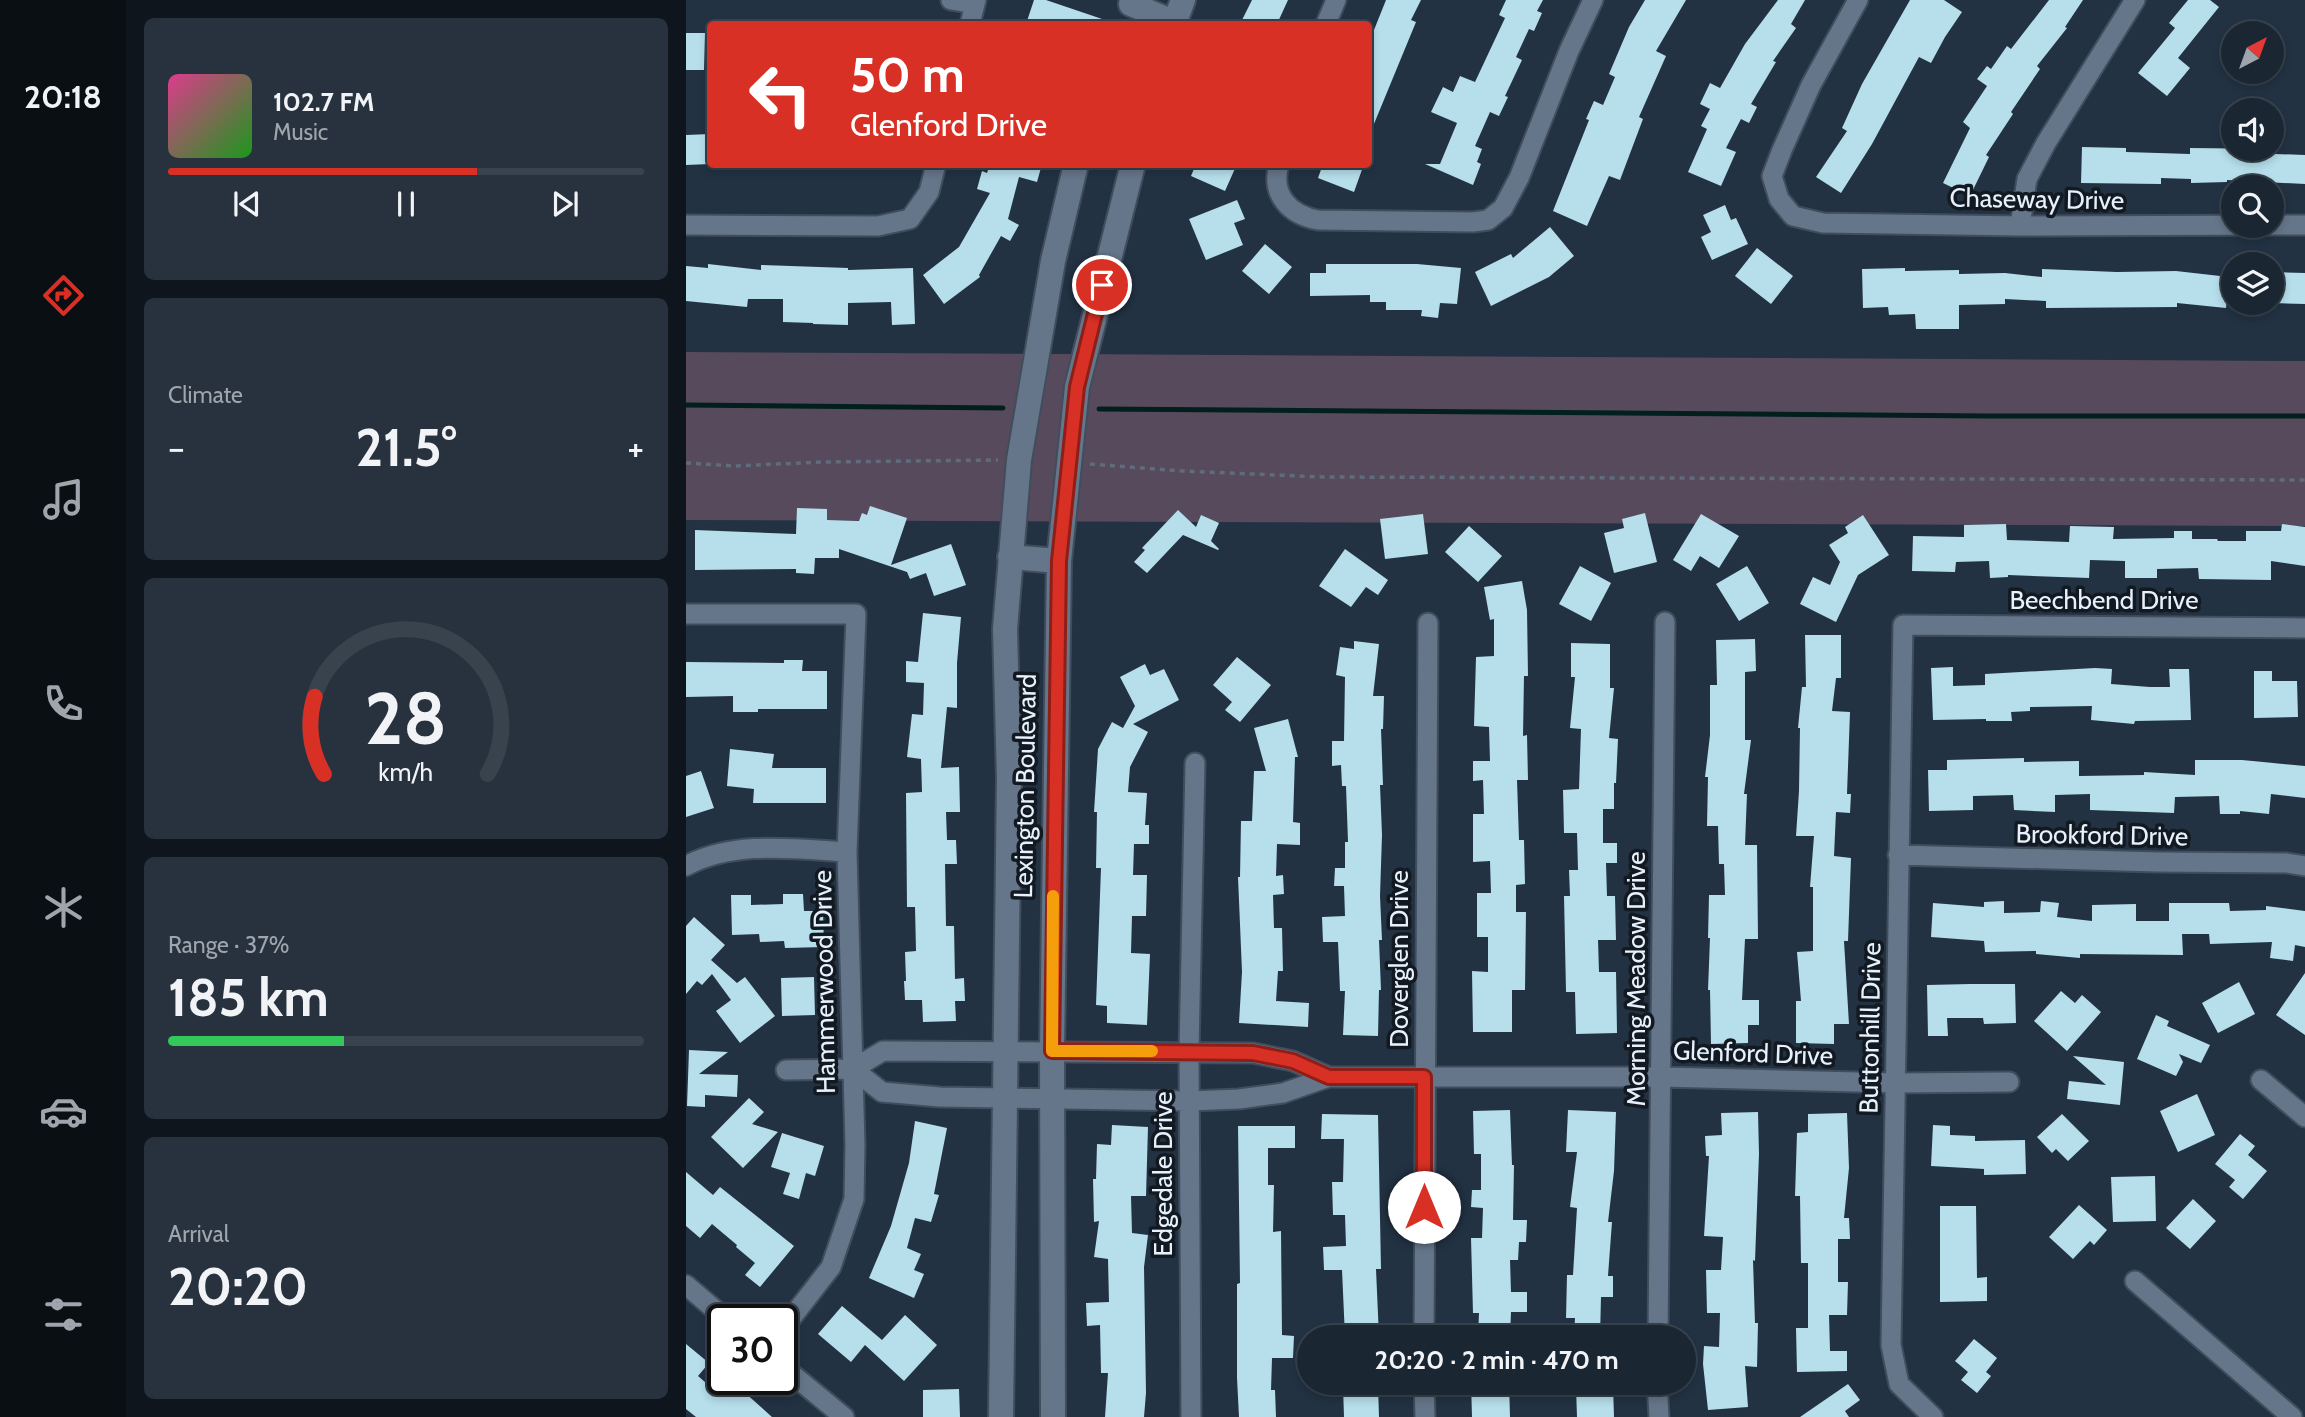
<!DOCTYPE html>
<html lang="en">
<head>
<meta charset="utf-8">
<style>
  :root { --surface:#1a2632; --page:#27323e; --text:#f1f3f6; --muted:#9fa5ac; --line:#38434d; --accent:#d93025 }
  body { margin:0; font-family:Cabin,sans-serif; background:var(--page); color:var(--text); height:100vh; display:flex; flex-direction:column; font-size:26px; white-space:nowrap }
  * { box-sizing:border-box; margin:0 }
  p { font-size:23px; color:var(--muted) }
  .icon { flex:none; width:38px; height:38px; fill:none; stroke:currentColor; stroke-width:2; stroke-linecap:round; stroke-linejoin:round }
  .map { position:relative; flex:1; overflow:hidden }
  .drawer { display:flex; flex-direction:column; gap:18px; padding:18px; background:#0e151c; width:560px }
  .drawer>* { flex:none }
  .banner { position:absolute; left:21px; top:21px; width:665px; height:147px; border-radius:7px; box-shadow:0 4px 10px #0003,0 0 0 2px var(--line); background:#d93025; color:#fff; overflow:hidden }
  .needle { width:46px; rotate:41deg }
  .tools { position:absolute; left:1535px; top:21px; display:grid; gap:14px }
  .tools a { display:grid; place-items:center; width:63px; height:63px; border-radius:50%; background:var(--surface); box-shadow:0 4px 10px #0003,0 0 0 2px var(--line); font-size:35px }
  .speed { position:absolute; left:21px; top:1304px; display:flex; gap:14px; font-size:35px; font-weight:700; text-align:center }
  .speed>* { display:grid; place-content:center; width:91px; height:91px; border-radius:50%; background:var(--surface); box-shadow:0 4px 10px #0003,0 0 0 2px var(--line); line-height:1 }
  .speed .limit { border:4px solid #111; border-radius:10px; background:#fff; color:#111 }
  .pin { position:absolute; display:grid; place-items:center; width:60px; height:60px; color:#fff; margin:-30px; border:4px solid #fff; border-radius:50%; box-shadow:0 2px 7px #0007 }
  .me { position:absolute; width:77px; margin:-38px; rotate:0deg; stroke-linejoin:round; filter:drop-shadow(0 0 5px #0008) }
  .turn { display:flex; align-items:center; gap:24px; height:147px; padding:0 28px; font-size:32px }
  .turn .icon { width:91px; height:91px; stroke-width:2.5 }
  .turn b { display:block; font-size:49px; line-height:60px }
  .big { font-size:52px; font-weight:700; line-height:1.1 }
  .drawer .widget { flex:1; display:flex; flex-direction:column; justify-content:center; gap:10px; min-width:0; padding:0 24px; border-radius:10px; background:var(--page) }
  .drawer .dial { align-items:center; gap:0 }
  .dial svg { height:182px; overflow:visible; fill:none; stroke:var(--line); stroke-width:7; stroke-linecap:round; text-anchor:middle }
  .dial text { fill:var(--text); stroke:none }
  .song { display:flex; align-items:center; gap:21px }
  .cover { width:84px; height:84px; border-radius:10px; background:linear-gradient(135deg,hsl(330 70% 55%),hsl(120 70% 35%)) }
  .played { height:7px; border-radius:4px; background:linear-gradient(90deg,var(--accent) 65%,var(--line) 65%) }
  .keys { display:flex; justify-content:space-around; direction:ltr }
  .heat { display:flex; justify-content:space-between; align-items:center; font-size:38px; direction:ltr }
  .charge { height:10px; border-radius:5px; background:linear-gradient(90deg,#34c759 37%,var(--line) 0) }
  .trip { position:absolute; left:611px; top:1325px; width:399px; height:70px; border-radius:35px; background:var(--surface); box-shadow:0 4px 10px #0003,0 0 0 2px var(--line); font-weight:700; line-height:70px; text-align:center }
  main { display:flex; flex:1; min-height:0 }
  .menu { display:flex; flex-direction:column; width:126px; justify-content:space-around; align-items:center; background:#0a0f14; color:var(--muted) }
  .menu .icon { width:49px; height:49px }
  .menu .selected { color:var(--accent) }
  .menu b { font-size:32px; color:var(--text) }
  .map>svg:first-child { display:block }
  .green { fill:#584a5d }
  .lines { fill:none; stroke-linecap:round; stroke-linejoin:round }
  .stream { stroke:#011f1c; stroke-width:5 }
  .building { fill:#b6deeb }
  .minor-casing { stroke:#404d5c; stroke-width:23 }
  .tertiary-casing { stroke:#404d5c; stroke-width:28 }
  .path { stroke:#5e6c7c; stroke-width:3.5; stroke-dasharray:5 5; stroke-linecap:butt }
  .minor { stroke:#65768a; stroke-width:19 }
  .tertiary { stroke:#65768a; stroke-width:24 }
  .route-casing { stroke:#8d1f18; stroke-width:18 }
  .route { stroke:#d93025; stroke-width:12 }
  .slow { stroke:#f59e0b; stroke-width:12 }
  .labels { text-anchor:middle; stroke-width:7; stroke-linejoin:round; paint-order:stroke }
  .street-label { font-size:26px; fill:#e7f1fd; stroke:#121921 }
</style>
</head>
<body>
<main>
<nav class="menu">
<b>20:18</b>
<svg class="icon selected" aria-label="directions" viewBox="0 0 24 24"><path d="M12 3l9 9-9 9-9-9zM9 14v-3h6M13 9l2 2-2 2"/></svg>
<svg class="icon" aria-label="music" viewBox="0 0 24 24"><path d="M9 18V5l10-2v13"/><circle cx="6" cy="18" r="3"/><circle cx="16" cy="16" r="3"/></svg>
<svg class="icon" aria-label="phone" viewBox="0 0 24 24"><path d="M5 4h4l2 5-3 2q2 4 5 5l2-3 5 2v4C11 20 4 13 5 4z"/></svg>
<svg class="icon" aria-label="climate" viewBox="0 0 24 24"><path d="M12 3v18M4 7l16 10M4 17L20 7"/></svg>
<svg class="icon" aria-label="car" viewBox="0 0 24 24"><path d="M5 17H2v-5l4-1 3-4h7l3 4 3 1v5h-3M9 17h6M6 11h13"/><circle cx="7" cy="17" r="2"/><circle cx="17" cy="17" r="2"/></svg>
<svg class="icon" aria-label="filters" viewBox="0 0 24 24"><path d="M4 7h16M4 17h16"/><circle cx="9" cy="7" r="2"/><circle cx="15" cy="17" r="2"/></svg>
</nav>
<section class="drawer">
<div class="widget">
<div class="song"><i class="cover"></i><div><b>102.7 FM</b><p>Music</p></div></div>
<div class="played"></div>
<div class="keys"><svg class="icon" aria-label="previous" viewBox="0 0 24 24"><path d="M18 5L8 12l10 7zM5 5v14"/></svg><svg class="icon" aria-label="pause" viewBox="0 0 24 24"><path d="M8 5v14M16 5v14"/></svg><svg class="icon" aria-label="next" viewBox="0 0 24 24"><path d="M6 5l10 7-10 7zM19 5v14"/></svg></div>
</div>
<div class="widget"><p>Climate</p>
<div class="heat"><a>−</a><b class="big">21.5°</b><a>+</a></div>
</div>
<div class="widget dial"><svg viewBox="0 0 100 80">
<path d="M14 69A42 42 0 1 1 86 69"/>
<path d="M14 69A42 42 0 0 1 10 35" stroke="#d93025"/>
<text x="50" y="56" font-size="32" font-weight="700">28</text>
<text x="50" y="72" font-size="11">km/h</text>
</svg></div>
<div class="widget"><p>Range · 37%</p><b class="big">185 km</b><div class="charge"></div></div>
<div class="widget"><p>Arrival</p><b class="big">20:20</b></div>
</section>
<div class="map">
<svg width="1619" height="1417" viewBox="0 0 1619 1417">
  <rect width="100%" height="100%" fill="#223243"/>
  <!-- green -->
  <path class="green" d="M0 352 1619 361V526L0 520Z"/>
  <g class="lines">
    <!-- stream -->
    <path class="stream" d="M0 405 317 408
      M413 409 1301 416H1619"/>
  </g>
  <!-- building -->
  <path class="building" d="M348 0H360L425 22V24H340Z
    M566 0H602L591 24H554Z
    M700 0H735L725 20 730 22 683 136 682 45Z
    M820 0H857L851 11 856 13 848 31 843 29 830 57 836 60 819 96 822 97 813 116 804 112 789 146 796 149 791 162 795 164 787 185 739 164H754L771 123 745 112 757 87 767 92 774 76 789 82 819 18 813 15Z
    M959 0H1000L970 51 980 56 953 117 957 119 934 180 923 176 901 226 867 211 903 120 900 119 908 101 917 105 929 77 923 74 943 27Z
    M1092 0H1119L1105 24 1110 28 1087 61 1090 62 1065 104 1071 107 1063 123 1055 119 1040 148 1050 152 1035 186 1002 172 1021 129 1015 126 1024 109 1014 104 1024 83 1034 88 1059 44Z
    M1224 0H1258L1276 12 1259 37 1245 63 1233 57 1186 144 1155 193 1130 177 1161 131 1156 128 1176 84Z
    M1363 0H1397L1379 27 1381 28 1351 66 1354 69 1325 112 1327 114 1300 155 1303 157 1284 196 1257 183 1284 128 1277 122 1301 86 1291 79 1301 66 1305 69 1321 46 1325 49Z
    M1502 0H1524L1533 7 1492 58 1504 68 1481 96 1452 73 1489 28 1483 23Z
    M0 33H19L18 70H0Z
    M24 134V164L0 165V135Z
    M1396 147 1440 148V152L1504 154V148L1589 149V154L1619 155V184L1541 180V182L1505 183V179L1475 178V184L1395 183Z
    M304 164H356L351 182 333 177 322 219 333 225 324 241 315 236 293 275 294 277 258 304 237 275 273 247 304 193 291 189 296 171 301 173Z
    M510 164H551L539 191 505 176Z
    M637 164H678L668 192 632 178Z
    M551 200 559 219 548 223 557 245 520 260 503 219Z
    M1039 205 1045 220 1050 218 1062 244 1026 260 1015 237 1025 232 1017 215Z
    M864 227 888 256 863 277 805 306 789 272 825 254 827 258Z
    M579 244 606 267 583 294 556 271Z
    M1071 248 1107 276 1085 304 1049 276Z
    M22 264 75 270V265L162 268V270L227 268 229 324 206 325 205 302 162 303V325L127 324V323L97 322V299H62L61 307 0 301V266L22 268Z
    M640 264H731L775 268 771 304 754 303 752 318 735 316 736 310H700V302H684V295L624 296V273H640Z
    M1219 268V271L1273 270V274L1319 273 1356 277V269L1431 272 1490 271 1543 277 1540 308 1491 303V307L1360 308V301L1319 299V304L1273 305V329H1230L1229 314 1203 315 1202 307 1177 308 1176 269Z
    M1586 272 1619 273V304L1586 303Z
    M184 506 221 518 205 565 265 544 280 585 248 596 240 573 224 579 221 572 153 549V558H129L128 574 110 573V569L9 570V530L110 534 111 508 141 509V520L173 521 176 513 181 515Z
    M492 510 510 527 515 515 533 523 525 541 533 549 532 550 497 535 461 573 448 562 459 550 456 548Z
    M959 513 971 562 928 573 918 533 938 528 936 519Z
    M737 514 742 554 699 559 694 519Z
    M1015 514 1053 536 1033 568 1014 556 1005 571 987 560Z
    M1177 515 1203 555 1172 575 1150 622 1114 604 1127 577 1144 585 1154 562 1143 545 1162 533 1159 527Z
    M1320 524 1321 540 1383 542 1384 526 1428 527 1427 539 1488 538V531H1506V539H1531L1532 541H1560V531H1595L1596 524 1619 527V566L1585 561V580L1513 579 1512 568 1471 569V578H1439V561L1404 560 1403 578 1322 575V577L1304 578 1303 561 1270 562 1269 572 1226 571 1227 536 1278 537V525Z
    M783 526 816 556 792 582 759 552Z
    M659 549 702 580 692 595 680 587 665 607 633 586Z
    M894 566 925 583 905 621 873 604Z
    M1061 566 1083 603 1053 621 1030 584Z
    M836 581 841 610 842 676H838L837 736 841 735 842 780H831L833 840H838L839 884 830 885V912H840L839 990H826V1032H787L786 971 802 972V937H791V893H805L804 861 787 862V814H798L797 780 787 781V761H804L803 727 788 726 790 657 808 656V619L804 620 798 587Z
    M237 613 275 617 271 663V708L261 707 255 768 273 767 274 812H260L261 840H270L271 864H259L260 926H268L269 979 278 978 279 1001H269L270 1021 237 1022 236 1000H219L218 981H220L219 952 230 951 229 907H221L220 793 236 792 235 759 221 757 226 714 237 715 238 683 220 682V661L232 662Z
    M1119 635H1155V678H1150L1146 711 1164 712 1161 794H1165L1164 813 1150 812 1148 856 1165 858 1162 941H1158L1163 1024H1148V1044L1110 1043V1001H1115L1111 952 1127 951V887H1124L1128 836H1110L1113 791 1114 728H1112L1116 687H1120Z
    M1069 639 1070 671 1059 672V740H1065L1058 794H1061L1059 845H1071L1072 939H1059L1056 1000H1073V1025H1062V1043L1025 1044 1024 990H1022L1024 938H1022L1023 895H1039L1038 864H1033L1032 826H1021L1022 777H1019L1024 735V685H1031L1030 640Z
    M668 641 693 644 687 696H698L697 729H695L697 785H694L696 835 694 896 696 940H693L695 990H693L692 1036 657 1035 659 991H654L652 942H637L636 917 659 916 658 886H648L649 868H659V842H662L660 786H656L655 765 646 766V741H658L659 677 650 675 654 647 668 649Z
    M885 643 924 644V688H928L923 738 932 739 930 783H928V809H917V843H931V863H920L921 896H929L930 940H912L913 972H930L931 1033 890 1034 889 992H880L878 896H884L883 870H892L891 833H878L877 790 893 789 895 729 884 728 889 677H885Z
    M551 657 585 685 554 722 539 710 546 702 527 685Z
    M98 660H117L116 671H141V709H72V712H47V696L0 697V662L98 663Z
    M459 664 464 675 478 669 493 700 447 724 462 732 444 767 442 792 461 793 459 825H463V844H448L447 875H461L460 916H446L445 953 464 954 461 1025 421 1023V1006L410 1005 415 868H410L411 812H408L412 749 426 722 437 728 449 706 434 677Z
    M1267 667V686L1299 685V674L1409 668 1426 669 1425 684 1464 687H1484L1483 669H1503L1505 720 1449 721 1448 724 1405 720 1406 706 1344 707V711L1325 712 1326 721H1300V719L1247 720 1245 668Z
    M1568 671H1586V681H1611L1612 717 1568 718Z
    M602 719 612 757H609L607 822 614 823V845L591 844 590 876 597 875 598 894 587 895 588 928H596L597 971H592L590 1001 623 1003 622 1027 553 1023 556 972 552 877H554L555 821H566L568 771H580L568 728Z
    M44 749 88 754 86 768H140V803H67L68 789 41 786Z
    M1338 758V762L1393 761V776L1458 775V772L1509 775V760H1556L1619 766V798L1585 794 1583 814 1554 811V814H1534L1533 796 1489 797 1488 813 1404 810V794L1369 795V812L1328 810 1327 795 1287 796V810L1243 811 1242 770H1261V760Z
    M15 771 28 808 0 817V776Z
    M97 894H117L118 911H137L138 947 99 948 98 941 74 942 73 934 46 935 45 895H65V905L97 904Z
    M1318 901V913L1354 912 1355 901 1373 903 1371 917 1406 921V905L1450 904V921H1483V903H1543L1544 911 1580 910V906L1619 911V947L1609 945 1607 961 1584 958 1586 942 1524 944 1523 934H1496L1497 955 1394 954V958L1350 954V951L1299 952 1298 941 1245 937 1247 903 1298 907V902Z
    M8 917 39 945 25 960 51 983 59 977 89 1016 54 1043 30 1011 45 1000 26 974 16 985 11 981 0 994V926Z
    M1619 973V1035L1590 1015Z
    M128 977 129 1015 96 1016 95 978Z
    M1553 982 1569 1014 1532 1033 1516 1003Z
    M1284 984H1329L1330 1023 1298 1024 1297 1018H1261L1262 1036H1242L1241 985Z
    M1375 991 1389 1003 1396 995 1415 1012 1381 1051 1348 1021Z
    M1470 1015 1483 1021 1481 1026 1524 1045 1515 1063 1493 1054 1497 1062 1490 1076 1451 1059Z
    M3 1050 42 1052 13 1074 52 1075 51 1097 19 1095V1107L1 1106Z
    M1387 1056 1438 1062 1434 1105 1381 1099 1383 1081 1420 1085Z
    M1511 1094 1529 1135 1492 1152 1474 1111Z
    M63 1098 78 1112 66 1124 92 1132 57 1168 25 1137Z
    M824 1110 826 1165H828L827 1220H841L840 1242H833L832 1260H824L825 1292H841V1312H825L824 1337H792L793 1313H787L785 1238H796L797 1208 785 1207 786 1190H795V1154H788L787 1111Z
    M882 1110 930 1112 928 1171 922 1222H926L922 1276H927V1297H915L914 1337H888L889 1318H880L881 1275H887L891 1208 884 1207 891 1152H880Z
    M1072 1112 1073 1154 1069 1261 1067 1260 1069 1323H1072L1071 1367 1059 1366 1062 1407 1022 1410 1017 1364 1018 1346 1033 1347 1034 1313H1021L1020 1270H1035L1037 1237 1018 1236 1023 1156H1020L1019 1136 1036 1135 1035 1113Z
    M1161 1113 1163 1168 1158 1218H1163L1164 1239H1152V1282H1162L1161 1315H1143L1144 1351H1161V1371L1111 1372 1110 1328H1122V1263H1115L1114 1196H1109L1111 1133 1122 1132V1114Z
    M636 1114 692 1115 695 1269H690L693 1337H659L656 1270H638L637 1247 660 1246 659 1215H647L646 1182H657L658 1139H635Z
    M1376 1114 1403 1141 1382 1161 1370 1149 1366 1153 1351 1137Z
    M229 1121 261 1128 248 1194 253 1195 245 1222 229 1218 221 1248 235 1254 228 1270 238 1274 228 1298 183 1278 205 1226 223 1163Z
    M426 1125 462 1127 460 1196H445L446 1233 462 1235 458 1267 460 1393 458 1417H419L422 1373H415L414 1325 401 1326 400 1303 423 1302 422 1259 408 1257 413 1221 408 1222 407 1179H410L411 1144 425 1145Z
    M1247 1125 1264 1126V1135L1289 1136V1141L1339 1140 1340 1174 1298 1175V1169L1245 1166Z
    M552 1126H609V1148H582V1185H588L587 1232 595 1231 596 1335 608 1336 607 1358H586L585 1390H589L590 1417H553L551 1378V1284L554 1283Z
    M96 1133 138 1146 129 1176 120 1173 113 1199 97 1194 104 1173 85 1167Z
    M1554 1134 1569 1146 1562 1155 1581 1171 1557 1199 1543 1187 1549 1180 1529 1164Z
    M0 1172 27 1195 34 1187 108 1246 74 1287 59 1275 69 1263 50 1247 51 1245 26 1224 14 1238 0 1226Z
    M1469 1176 1470 1221 1427 1222 1425 1177Z
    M1507 1199 1530 1221 1504 1249 1480 1228Z
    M1393 1205 1421 1230 1408 1245 1404 1241 1387 1259 1363 1237Z
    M1254 1206H1290L1291 1278 1301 1277V1301L1254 1302Z
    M156 1306 196 1340 219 1315 251 1345 218 1381 179 1345 165 1362 132 1334Z
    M1288 1339 1311 1358 1300 1372 1305 1376 1291 1393 1275 1380 1282 1372 1269 1361Z
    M0 1344 23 1363 12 1376 34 1395 47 1382 86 1417H10L0 1409Z
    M785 1382H823L824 1417H786Z
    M1162 1384 1174 1400 1159 1411 1163 1417H1114Z
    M692 1385 693 1417H658L657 1386Z
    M927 1386 928 1417H891L890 1387Z
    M273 1389 274 1417H237V1390Z"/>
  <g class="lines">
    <!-- minor casing -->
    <g class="minor-casing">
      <path id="minor" d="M265 0 289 4
        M1172 0 1125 85 1096 150 1086 176 1093 199 1107 216 1137 223 1334 226 1619 225
        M284 24 290 0
        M640 24 650 0
        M593 164C584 195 604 215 632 220L787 222 802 220 817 208 833 178 883 51 907 0
        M0 225 192 226 224 219 243 192 250 164
        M1334 226 1341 179 1360 143 1449 0
        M0 614H170L161 852 169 1145 168 1199 145 1267 96 1330
        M1212 855 1472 862 1601 863 1619 866
        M0 866C48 840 109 849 161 852
        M167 1069 196 1092 254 1097 503 1101 553 1099 597 1093 643 1077H976L1210 1083 1323 1082
        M100 1070 167 1069 197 1051 567 1053 607 1061 643 1077
        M1575 1080 1619 1117
        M1449 1281 1606 1417
        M0 1285 41 1320
        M738 1337 742 623
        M972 1337 979 622
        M96 1366 158 1417
        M738 1382 739 1417
        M971 1382 973 1417
        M505 1417 503 1051 509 763
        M1247 1417 1213 1384 1205 1345 1217 625 1619 628"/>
    </g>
    <!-- tertiary casing -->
    <g class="tertiary-casing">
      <path id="tertiary" d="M445 4 489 23
        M488 24 497 0
        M324 557 373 561
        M315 1417 323 778 319 629 333 460 367 261 390 164
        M367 1417 366 1051 373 561 391 387 447 164"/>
    </g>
    <!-- path -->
    <path class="path" d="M0 463 49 466 135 462 312 460
      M404 464 496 471 637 477 1619 480"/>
    <!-- minor -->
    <use href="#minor" class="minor"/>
    <!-- tertiary -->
    <use href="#tertiary" class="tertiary"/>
  </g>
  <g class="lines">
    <!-- route casing -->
    <g class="route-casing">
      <path id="route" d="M416 285 391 387 373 561 366 1051 567 1053 607 1061 643 1077H738V1207"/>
    </g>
    <!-- route -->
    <use href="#route" class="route"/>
    <!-- slow -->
    <path class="slow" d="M367 896 366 1051H466"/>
  </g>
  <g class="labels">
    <!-- street labels -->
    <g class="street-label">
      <text transform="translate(1351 199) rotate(1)" y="9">Chaseway Drive</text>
      <text x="1418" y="609">Beechbend Drive</text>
      <text transform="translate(339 786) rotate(-89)" y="9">Lexington Boulevard</text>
      <text transform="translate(1416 835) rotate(1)" y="9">Brookford Drive</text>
      <text transform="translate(713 959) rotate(-90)" y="9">Doverglen Drive</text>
      <text transform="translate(950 979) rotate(-90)" y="9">Morning Meadow Drive</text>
      <text transform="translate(138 982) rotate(-91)" y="9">Hammerwood Drive</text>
      <text transform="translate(1184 1028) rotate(-89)" y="9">Buttonhill Drive</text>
      <text transform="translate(1067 1053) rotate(2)" y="9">Glenford Drive</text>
      <text transform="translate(477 1174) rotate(-90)" y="9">Edgedale Drive</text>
    </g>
  </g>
</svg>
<div class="tools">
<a><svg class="needle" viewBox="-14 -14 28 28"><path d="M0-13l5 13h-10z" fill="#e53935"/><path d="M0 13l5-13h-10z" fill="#9fa5ac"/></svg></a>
<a><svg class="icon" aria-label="sound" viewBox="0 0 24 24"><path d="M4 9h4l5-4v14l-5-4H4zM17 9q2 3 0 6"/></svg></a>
<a><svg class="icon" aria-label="search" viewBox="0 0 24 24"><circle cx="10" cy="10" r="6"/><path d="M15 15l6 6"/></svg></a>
<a><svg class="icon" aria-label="layers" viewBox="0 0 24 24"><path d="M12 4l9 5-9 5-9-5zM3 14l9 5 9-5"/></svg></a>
</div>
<div class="speed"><div class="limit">30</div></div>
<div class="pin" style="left:416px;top:285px;background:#d93025"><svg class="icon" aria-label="arrive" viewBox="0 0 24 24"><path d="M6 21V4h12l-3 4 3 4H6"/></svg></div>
<svg class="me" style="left:738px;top:1207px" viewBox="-20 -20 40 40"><circle r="19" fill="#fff"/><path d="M0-13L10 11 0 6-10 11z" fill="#d93025"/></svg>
<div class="trip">20:20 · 2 min · 470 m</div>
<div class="banner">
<div class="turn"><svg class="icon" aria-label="left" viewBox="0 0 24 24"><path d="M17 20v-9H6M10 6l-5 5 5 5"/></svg><div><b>50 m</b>Glenford Drive</div></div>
</div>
</div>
</main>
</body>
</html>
